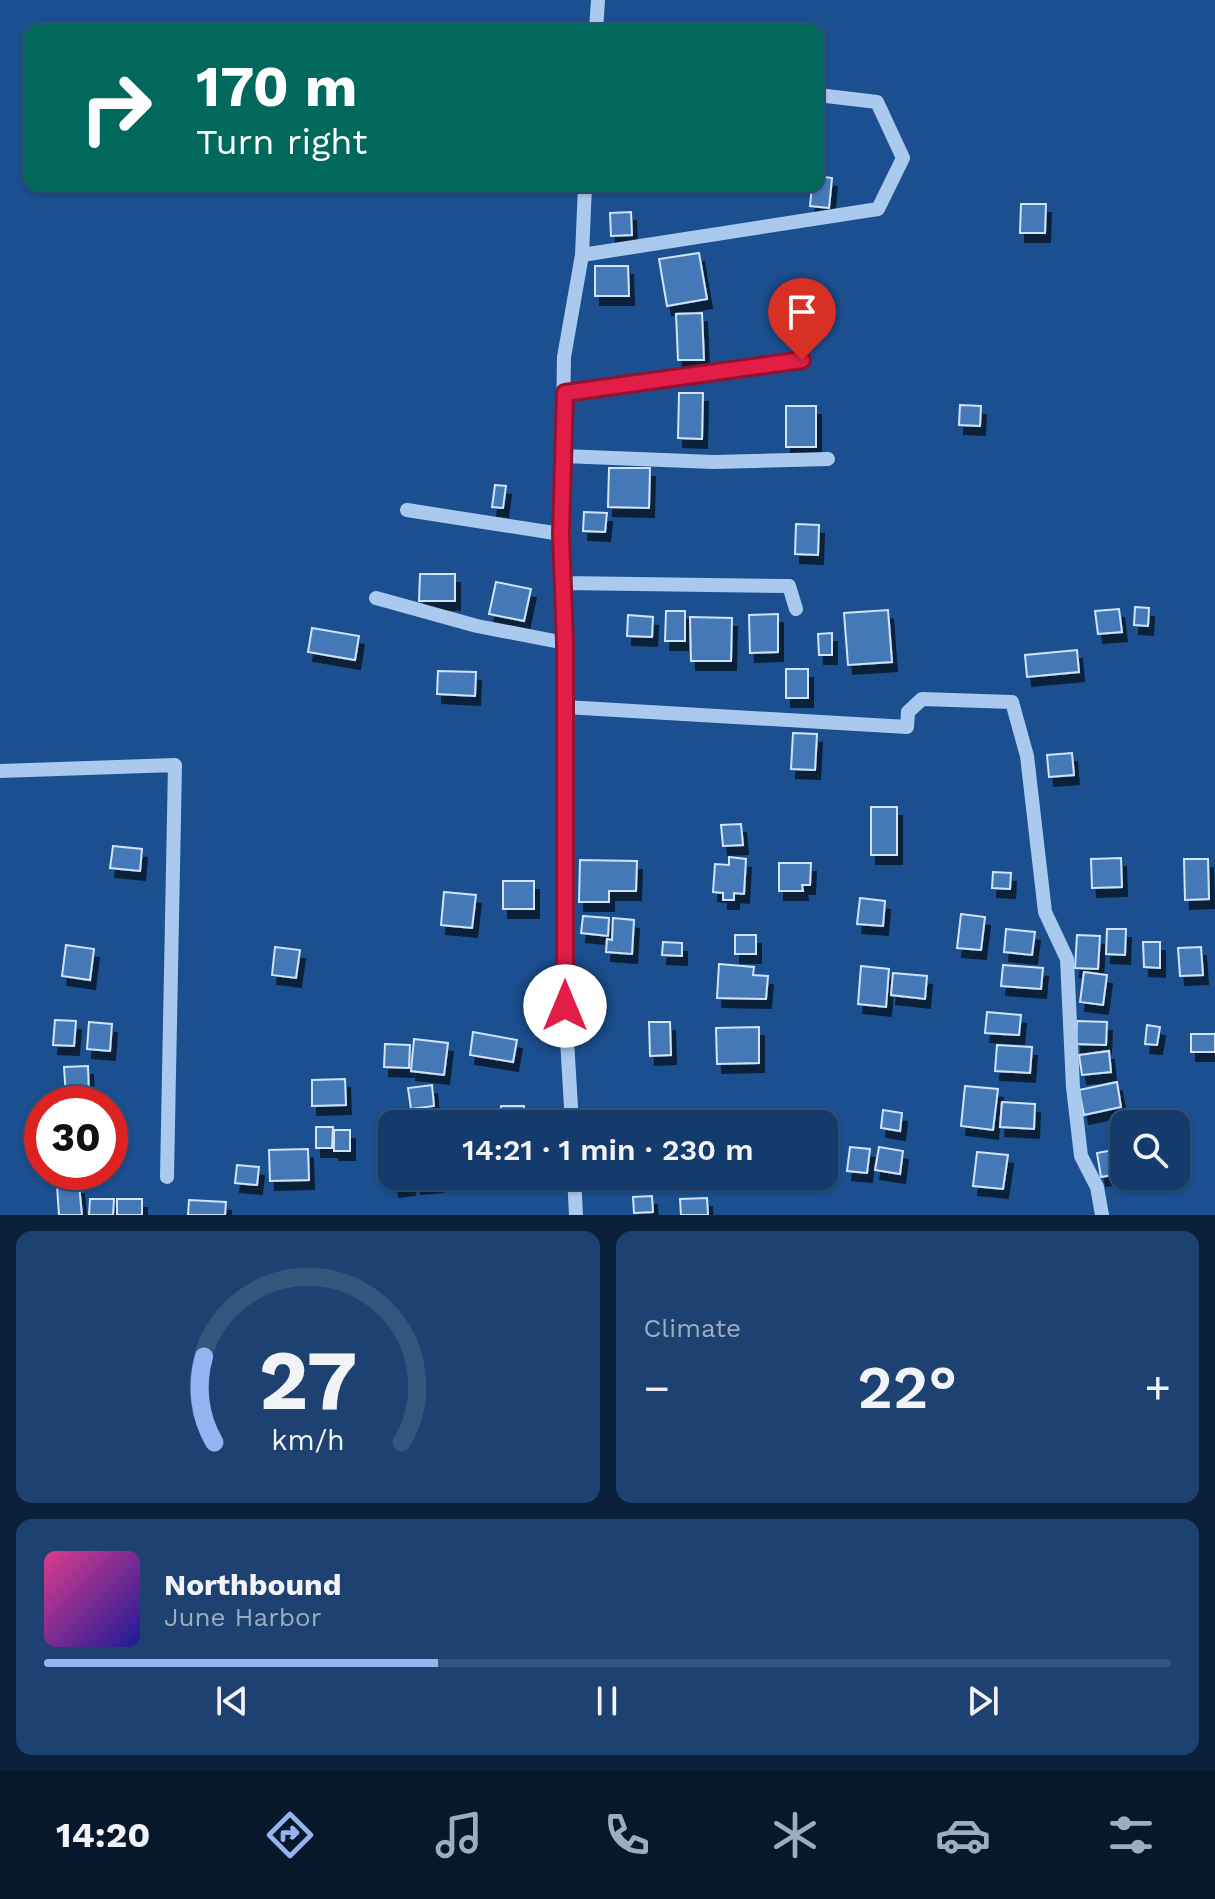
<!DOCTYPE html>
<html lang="en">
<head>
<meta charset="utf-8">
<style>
  :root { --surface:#143b6b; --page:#1d4271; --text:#f1f3f6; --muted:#9dadc1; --line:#33557e; --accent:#95b2f1 }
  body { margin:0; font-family:"Work Sans",sans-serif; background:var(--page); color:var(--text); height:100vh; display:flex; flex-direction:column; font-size:30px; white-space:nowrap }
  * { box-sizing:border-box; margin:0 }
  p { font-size:26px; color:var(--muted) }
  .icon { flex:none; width:44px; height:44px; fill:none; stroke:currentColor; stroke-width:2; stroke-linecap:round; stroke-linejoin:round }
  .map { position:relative; height:1215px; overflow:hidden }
  .drawer { display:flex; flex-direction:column; gap:16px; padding:16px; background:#0b203b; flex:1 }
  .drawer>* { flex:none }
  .guide { position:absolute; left:24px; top:24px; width:800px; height:168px; border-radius:16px; box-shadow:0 2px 6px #0004,0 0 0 2px var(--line); background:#00695c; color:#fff; overflow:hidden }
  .tools { position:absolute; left:1110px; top:1110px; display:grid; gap:16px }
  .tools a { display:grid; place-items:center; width:80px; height:80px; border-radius:16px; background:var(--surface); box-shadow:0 2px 6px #0004,0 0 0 2px var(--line); font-size:40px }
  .speed { position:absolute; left:24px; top:1086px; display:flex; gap:16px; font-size:40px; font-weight:700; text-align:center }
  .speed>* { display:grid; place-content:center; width:104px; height:104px; border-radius:50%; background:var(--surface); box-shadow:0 2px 6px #0004,0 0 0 2px var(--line); line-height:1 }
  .speed .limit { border:12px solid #d22; background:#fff; color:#111 }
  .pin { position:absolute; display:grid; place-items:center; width:68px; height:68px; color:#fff; margin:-82px -34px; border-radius:50% 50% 50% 0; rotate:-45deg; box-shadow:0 0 8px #0007 }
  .pin .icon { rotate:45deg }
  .me { position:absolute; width:88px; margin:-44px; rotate:0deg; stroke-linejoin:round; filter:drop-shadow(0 0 6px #0008) }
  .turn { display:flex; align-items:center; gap:28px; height:168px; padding:0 40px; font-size:36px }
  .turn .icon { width:104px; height:104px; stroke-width:2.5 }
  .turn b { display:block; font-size:56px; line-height:68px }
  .big { font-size:60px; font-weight:600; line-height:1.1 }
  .drawer .widget { flex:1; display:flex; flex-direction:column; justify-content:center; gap:12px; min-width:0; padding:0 28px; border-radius:16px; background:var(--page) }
  .drawer .dial { align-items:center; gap:0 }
  .dial svg { height:208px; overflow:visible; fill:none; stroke:var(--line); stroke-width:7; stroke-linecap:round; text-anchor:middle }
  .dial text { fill:var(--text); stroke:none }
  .song { display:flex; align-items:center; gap:24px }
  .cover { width:96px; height:96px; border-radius:12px; background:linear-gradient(135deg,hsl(330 70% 55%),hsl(240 70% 35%)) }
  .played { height:8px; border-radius:4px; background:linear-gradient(90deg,var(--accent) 35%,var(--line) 35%) }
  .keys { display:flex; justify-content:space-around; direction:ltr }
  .heat { display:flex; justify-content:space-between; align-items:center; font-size:44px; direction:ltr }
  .drawer .tiles { flex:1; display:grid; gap:16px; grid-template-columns:1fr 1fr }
  .widget:last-child { grid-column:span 2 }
  .trip { position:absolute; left:378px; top:1110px; width:460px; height:80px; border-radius:16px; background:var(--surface); box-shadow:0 2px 6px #0004,0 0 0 2px var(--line); font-weight:600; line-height:80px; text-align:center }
  .tab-bar { display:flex; height:128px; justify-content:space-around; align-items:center; background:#08182b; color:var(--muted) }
  .tab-bar .icon { width:56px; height:56px }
  .tab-bar .current { color:var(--accent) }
  .tab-bar b { font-size:36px; color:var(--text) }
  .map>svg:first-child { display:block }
  .building { fill:#4478b7; stroke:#cfe3fa; stroke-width:2; filter:url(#shadow) }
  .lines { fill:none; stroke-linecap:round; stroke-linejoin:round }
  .minor { stroke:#a9c9ee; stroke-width:14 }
  .route-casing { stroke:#92132f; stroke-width:20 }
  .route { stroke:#e11d48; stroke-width:14 }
</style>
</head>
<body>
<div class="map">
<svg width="1215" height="1215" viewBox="0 0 1215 1215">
  <defs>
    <filter id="shadow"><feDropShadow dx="5" dy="9" stdDeviation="0" flood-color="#0009"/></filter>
  </defs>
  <rect width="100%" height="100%" fill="#1b4f8f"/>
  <!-- building -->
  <path class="building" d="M818 176 832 178 829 208 810 206 812 186H818Z
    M1021 204H1046L1045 233H1020Z
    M631 212 632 235 611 236 610 213Z
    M699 253 707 299 667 306 659 259Z
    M595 266H628L629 296H595Z
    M805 293 806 322H781L780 294Z
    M702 313 704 360H678L676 314Z
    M679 393H703L702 439 678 438Z
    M960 405 981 406 980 426 959 425Z
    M786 406H816V447H786Z
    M609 468H650L649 508 608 507Z
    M495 485 506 486 503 508 492 507Z
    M584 512 607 513 605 532 583 531Z
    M796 524 819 525 818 555 795 554Z
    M420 574H455V601H419Z
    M496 582 531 589 524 621 489 614Z
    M1135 607 1149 608 1148 626 1134 625Z
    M1119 609 1122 632 1098 634 1095 611Z
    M888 610 892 662 848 665 844 613Z
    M666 611H685V641H665Z
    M778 614V652L750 653 749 615Z
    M628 615 653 617 652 637 627 636Z
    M690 617 732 618 731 661H691Z
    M312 628 359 636 355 660 308 652Z
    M832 633V655H819L818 634Z
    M1077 650 1079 672 1027 677 1025 655Z
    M786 669H808V698H786Z
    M438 671 476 672 475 696 437 694Z
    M793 733 817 734 815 770 791 769Z
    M1072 753 1074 775 1049 777 1047 755Z
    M871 807H897V855H871Z
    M741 824 743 845 723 846 721 825Z
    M113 846 142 849 140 871 110 868Z
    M729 857 746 859 744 894 734 893V900H723V893L713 892 715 864 729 865Z
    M1121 858 1122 887 1092 888 1091 859Z
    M1184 859H1208L1209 899 1185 900Z
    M580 860 637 861 636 891H609V902H579Z
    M779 863H811L810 885H802L803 891H779Z
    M993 872 1011 873 1010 889 992 888Z
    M503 881H534V909H503Z
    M444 892 476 895 472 928 441 925Z
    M860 898 885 901 883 926 857 924Z
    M961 914 985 917 981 950 957 948Z
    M583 916 609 918 608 936 581 933Z
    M613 918 634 920 632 954 606 952 607 939 612 940Z
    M1006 929 1035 932 1032 955 1004 952Z
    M1107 929H1126L1125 955 1106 954Z
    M735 935H756V954H735Z
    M1077 935 1100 936 1098 969 1075 968Z
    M663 942 682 943V956L662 955Z
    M1143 942H1160V968L1144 967Z
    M66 945 94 949 90 980 62 976Z
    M275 947 300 950 296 978 272 975Z
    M1201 947 1203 975 1180 976 1178 948Z
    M719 964 754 967 753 975 768 976 766 999 717 998Z
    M1003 965 1043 968 1041 989 1001 986Z
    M861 966 889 969 886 1007 858 1004Z
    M1084 972 1107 975 1103 1005 1080 1002Z
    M893 973 927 976 925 999 891 995Z
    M987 1012 1021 1015 1019 1035 985 1033Z
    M55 1020 76 1021 74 1046 53 1045Z
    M1077 1021 1107 1022 1106 1045 1076 1044Z
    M89 1022 112 1024 110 1051 87 1049Z
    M649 1022H670L671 1055 650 1056Z
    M1147 1025 1160 1027 1157 1045 1145 1044Z
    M759 1027V1063L717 1064 716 1028Z
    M473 1032 517 1040 513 1062 470 1055Z
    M1191 1034H1215V1052H1191Z
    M414 1039 448 1043 444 1075 411 1071Z
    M385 1044 410 1045 409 1068 384 1067Z
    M997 1045 1032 1047 1030 1073 995 1071Z
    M1109 1051 1111 1072 1082 1075 1079 1055Z
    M88 1066 89 1096 66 1097 64 1067Z
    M345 1079 346 1105 312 1106V1080Z
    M1117 1082 1121 1107 1084 1115 1079 1090Z
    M432 1085 434 1106 411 1109 408 1088Z
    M965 1086 998 1089 993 1130 961 1126Z
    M1002 1102 1035 1104 1034 1129 1000 1127Z
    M501 1106H524V1124H501Z
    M883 1110 902 1113 900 1131 881 1128Z
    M316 1127H333L332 1148H316Z
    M334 1130H350V1151H334Z
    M850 1147 870 1149 867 1173 847 1171Z
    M879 1147 903 1151 900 1174 875 1170Z
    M1124 1148V1173L1101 1177 1097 1153Z
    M308 1149 309 1180 270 1181 269 1150Z
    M977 1152 1008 1155 1003 1189 973 1186Z
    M237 1165 259 1167 257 1185 235 1183Z
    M392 1176H408L410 1186 394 1188Z
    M415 1176H437L438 1183 416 1185Z
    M79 1185 82 1215H59L57 1186Z
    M652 1196 653 1212 634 1213 633 1197Z
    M707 1198 708 1215H681L680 1199Z
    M90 1199H114L113 1215H89Z
    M117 1199H142V1215H117Z
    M189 1200 226 1202 225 1215H188Z"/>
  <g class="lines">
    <!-- minor -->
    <path class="minor" d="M596 30 598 0
      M582 255 878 209 903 158 877 102 818 95
      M565 393 802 360
      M563 456 713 462 828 459
      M407 510 561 534
      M563 583 789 586 796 609
      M376 598 477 626 565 643
      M565 707 907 727 908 712 922 699 1012 702 1027 756 1045 912 1067 959 1073 1087 1081 1156 1097 1187 1102 1215
      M0 771 175 765 167 1177
      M572 1124 565 1006V643L561 534 564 357 582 255 585 186
      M574 1176 576 1215"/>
  </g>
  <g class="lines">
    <!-- route casing -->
    <g class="route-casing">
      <path id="route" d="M565 1006V643L561 534 565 393 802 360"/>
    </g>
    <!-- route -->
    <use href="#route" class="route"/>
  </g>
</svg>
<div class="tools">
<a><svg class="icon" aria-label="search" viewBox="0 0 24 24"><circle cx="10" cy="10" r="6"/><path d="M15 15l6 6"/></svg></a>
</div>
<div class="speed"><div class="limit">30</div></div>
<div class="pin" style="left:802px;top:360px;background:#d93025"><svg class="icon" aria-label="arrive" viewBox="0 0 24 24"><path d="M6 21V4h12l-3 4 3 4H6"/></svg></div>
<svg class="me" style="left:565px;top:1006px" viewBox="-20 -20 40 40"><circle r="19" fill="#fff"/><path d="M0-13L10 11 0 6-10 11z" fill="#e11d48"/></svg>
<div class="trip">14:21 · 1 min · 230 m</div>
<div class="guide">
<div class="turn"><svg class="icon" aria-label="right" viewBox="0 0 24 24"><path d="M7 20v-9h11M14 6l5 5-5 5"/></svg><div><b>170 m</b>Turn right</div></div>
</div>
</div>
<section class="drawer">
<div class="tiles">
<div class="widget dial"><svg viewBox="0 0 100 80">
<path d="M14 69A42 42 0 1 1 86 69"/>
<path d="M14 69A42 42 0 0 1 10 36" stroke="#95b2f1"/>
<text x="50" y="56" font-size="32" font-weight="700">27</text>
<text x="50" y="72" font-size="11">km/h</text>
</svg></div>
<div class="widget"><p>Climate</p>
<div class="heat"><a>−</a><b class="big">22°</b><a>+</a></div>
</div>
<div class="widget">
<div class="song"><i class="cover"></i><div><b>Northbound</b><p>June Harbor</p></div></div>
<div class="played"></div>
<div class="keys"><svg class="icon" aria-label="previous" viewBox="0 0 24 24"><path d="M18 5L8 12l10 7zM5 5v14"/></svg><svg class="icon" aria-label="pause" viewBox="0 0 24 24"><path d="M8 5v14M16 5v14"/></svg><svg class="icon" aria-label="next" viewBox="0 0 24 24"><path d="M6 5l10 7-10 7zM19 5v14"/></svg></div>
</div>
</div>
</section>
<nav class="tab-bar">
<b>14:20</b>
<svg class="icon current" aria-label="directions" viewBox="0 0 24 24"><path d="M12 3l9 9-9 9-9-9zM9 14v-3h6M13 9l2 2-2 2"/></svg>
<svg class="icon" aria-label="music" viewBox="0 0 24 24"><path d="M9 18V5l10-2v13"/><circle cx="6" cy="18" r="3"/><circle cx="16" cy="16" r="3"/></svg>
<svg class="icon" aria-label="phone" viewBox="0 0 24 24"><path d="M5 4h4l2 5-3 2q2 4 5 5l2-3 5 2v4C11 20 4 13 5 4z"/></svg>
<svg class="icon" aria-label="climate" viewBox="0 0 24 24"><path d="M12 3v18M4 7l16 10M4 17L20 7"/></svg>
<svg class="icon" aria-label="car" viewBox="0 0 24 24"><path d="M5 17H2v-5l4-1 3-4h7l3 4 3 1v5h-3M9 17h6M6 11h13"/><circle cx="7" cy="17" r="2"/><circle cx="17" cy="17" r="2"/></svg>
<svg class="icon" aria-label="filters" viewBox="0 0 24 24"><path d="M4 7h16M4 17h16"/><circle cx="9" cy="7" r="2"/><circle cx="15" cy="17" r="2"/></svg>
</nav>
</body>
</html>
